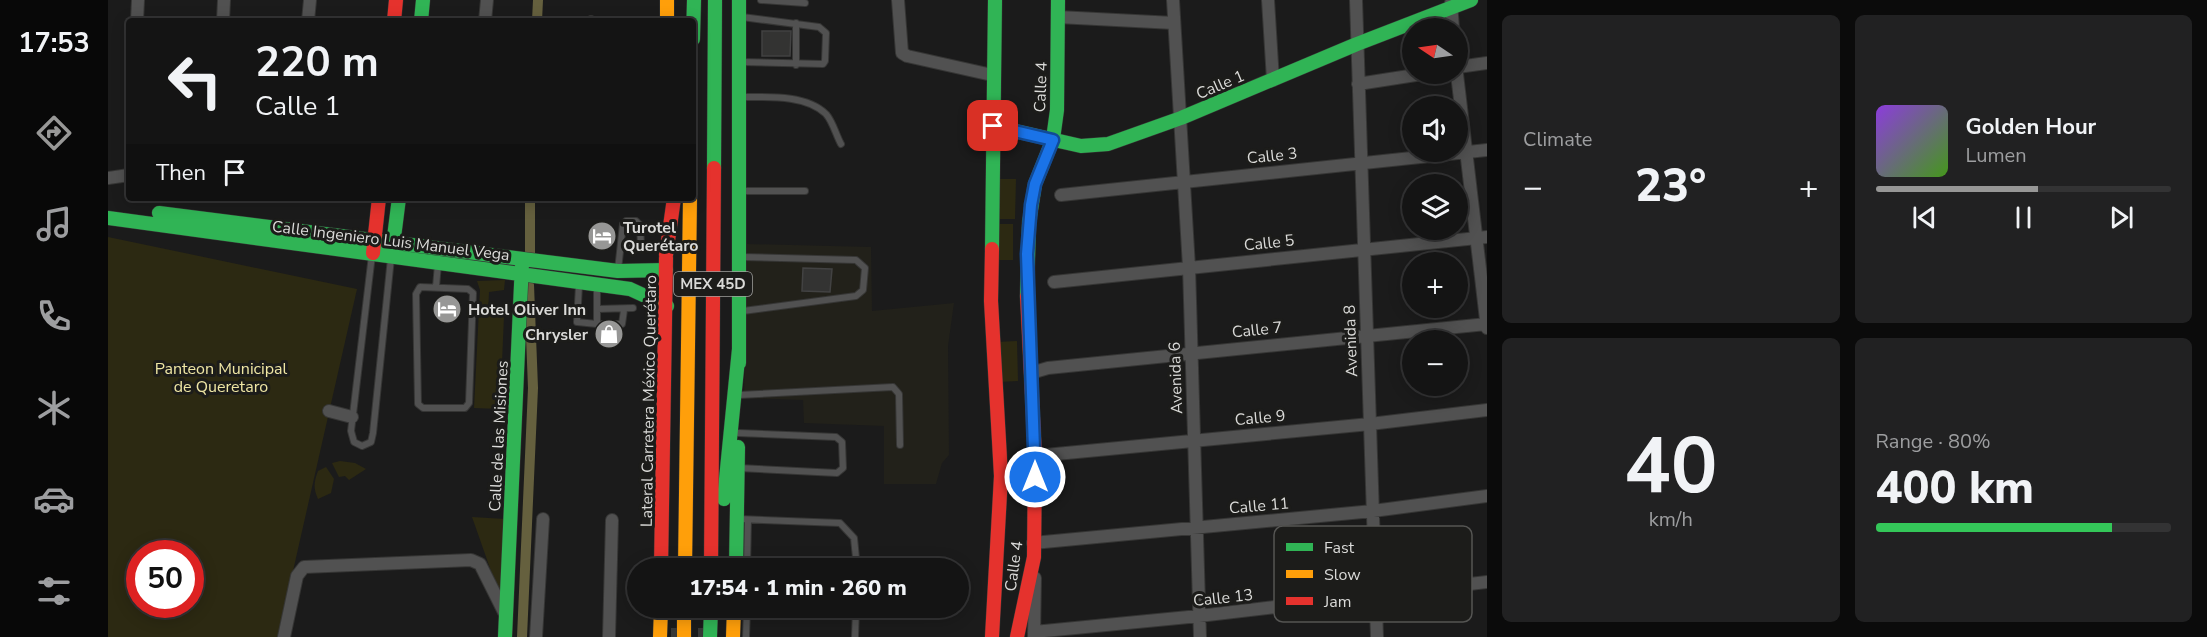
<!DOCTYPE html>
<html lang="en">
<head>
<meta charset="utf-8">
<style>
  :root { --surface:#141414; --page:#212122; --text:#f1f3f6; --muted:#9d9ea0; --line:#333334; --accent:#979796 }
  body { margin:0; font-family:"Nunito Sans",sans-serif; background:var(--page); color:var(--text); height:100vh; display:flex; flex-direction:column; font-size:22px; white-space:nowrap }
  * { box-sizing:border-box; margin:0 }
  p { font-size:20px; color:var(--muted) }
  .icon { flex:none; width:33px; height:33px; fill:none; stroke:currentColor; stroke-width:2; stroke-linecap:round; stroke-linejoin:round }
  .map { position:relative; flex:1; overflow:hidden }
  .panel { display:flex; flex-direction:column; gap:15px; padding:15px; background:#0b0b0b; width:720px }
  .panel>* { flex:none }
  .banner { position:absolute; left:18px; top:18px; width:570px; height:183px; border-radius:6px; box-shadow:0 3px 15px #0003,0 0 0 2px var(--line); background:#141414; color:var(--text); overflow:hidden }
  .needle { width:39px; rotate:283deg }
  .tools { position:absolute; left:1294px; top:18px; display:grid; gap:12px }
  .tools a { display:grid; place-items:center; width:66px; height:66px; border-radius:50%; background:var(--surface); box-shadow:0 3px 15px #0003,0 0 0 2px var(--line); font-size:30px }
  .speed { position:absolute; left:18px; top:540px; display:flex; gap:12px; font-size:30px; font-weight:700; text-align:center }
  .speed>* { display:grid; place-content:center; width:78px; height:78px; border-radius:50%; background:var(--surface); box-shadow:0 3px 15px #0003,0 0 0 2px var(--line); line-height:1 }
  .speed .limit { border:9px solid #d22; background:#fff; color:#111 }
  .pin { position:absolute; display:grid; place-items:center; width:51px; height:51px; color:#fff; margin:-26px; border-radius:12px; box-shadow:0 3px 9px #0006 }
  .me { position:absolute; width:66px; margin:-33px; rotate:0deg; stroke-linejoin:round; filter:drop-shadow(0 0 4px #0008) }
  .turn { display:flex; align-items:center; gap:21px; height:126px; padding:0 30px; font-size:27px }
  .turn .icon { width:78px; height:78px; stroke-width:2.5 }
  .turn b { display:block; font-size:42px; line-height:51px }
  .then { display:flex; align-items:center; height:57px; padding:0 30px; background:#0003; gap:12px; font-size:22px }
  .big { font-size:45px; font-weight:800; line-height:1.1 }
  .panel .card { flex:1; display:flex; flex-direction:column; justify-content:center; gap:9px; min-width:0; padding:0 21px; border-radius:9px; background:var(--page) }
  .panel .dial { align-items:center; gap:0 }
  .dial b { font-size:78px; line-height:1 }
  .song { display:flex; align-items:center; gap:18px }
  .cover { width:72px; height:72px; border-radius:9px; background:linear-gradient(135deg,hsl(270 70% 55%),hsl(100 70% 35%)) }
  .played { height:6px; border-radius:3px; background:linear-gradient(90deg,var(--accent) 55%,var(--line) 55%) }
  .keys { display:flex; justify-content:space-around; direction:ltr }
  .heat { display:flex; justify-content:space-between; align-items:center; font-size:33px; direction:ltr }
  .charge { height:9px; border-radius:4px; background:linear-gradient(90deg,#34c759 80%,var(--line) 0) }
  .panel .tiles { flex:1; display:grid; gap:15px; grid-template-columns:repeat(2,1fr) }
  .trip { position:absolute; left:519px; top:558px; width:342px; height:60px; border-radius:30px; background:var(--surface); box-shadow:0 3px 15px #0003,0 0 0 2px var(--line); font-weight:800; line-height:60px; text-align:center }
  main { display:flex; flex:1; min-height:0 }
  .tab-bar { display:flex; flex-direction:column; width:108px; justify-content:space-around; align-items:center; background:#080808; color:var(--muted) }
  .tab-bar .icon { width:42px; height:42px }
  .tab-bar .selected { color:var(--accent) }
  .tab-bar b { font-size:27px; color:var(--text) }
  .map>svg:first-child { display:block }
  .built { fill:#22211a }
  .green { fill:#2c2912; fill-rule:evenodd }
  .lines { fill:none; stroke-linecap:round; stroke-linejoin:round }
  .canal { stroke:#65603e; stroke-width:10 }
  .building { fill:#333332; stroke:#424242; stroke-width:1.5 }
  .secondary-tunnel { stroke:#383837; stroke-width:18; stroke-dasharray:18 9; stroke-linecap:butt }
  .lane-casing { stroke:#363635; stroke-width:8 }
  .street-casing { stroke:#363635; stroke-width:14 }
  .fast-casing { stroke:#363635; stroke-width:15 }
  .slow-casing { stroke:#363635; stroke-width:15 }
  .jam-casing { stroke:#363635; stroke-width:15 }
  .lane { stroke:#515151; stroke-width:6 }
  .street { stroke:#515151; stroke-width:12 }
  .fast { stroke:#30b455; stroke-width:14 }
  .slow { stroke:#ff9f0a; stroke-width:14 }
  .jam { stroke:#e5322d; stroke-width:14 }
  .route-casing { stroke:#114b97; stroke-width:15 }
  .route { stroke:#1a73e8; stroke-width:10 }
  .labels { text-anchor:middle; stroke-width:6; stroke-linejoin:round; paint-order:stroke }
  .shield { fill:#1c1c1a; stroke:#a1a19f; stroke-width:1.5 }
  .shield-label { font-size:15px; font-weight:bold; fill:#dadad8 }
  .street-label { font-size:16px; fill:#dadad8; stroke:#1c1c1a }
  .poi-label { font-size:16px; font-weight:bold; fill:#dadad8; stroke:#1c1c1a; text-anchor:start }
  .park-label { font-size:16px; fill:#efe6a4; stroke:#1c1c1a }
  .key { fill:#1c1c1a; stroke:#555553; stroke-width:1.5 }
  .key-label { font-size:16px; fill:#dadad8 }
</style>
</head>
<body>
<main>
<nav class="tab-bar">
<b>17:53</b>
<svg class="icon selected" aria-label="directions" viewBox="0 0 24 24"><path d="M12 3l9 9-9 9-9-9zM9 14v-3h6M13 9l2 2-2 2"/></svg>
<svg class="icon" aria-label="music" viewBox="0 0 24 24"><path d="M9 18V5l10-2v13"/><circle cx="6" cy="18" r="3"/><circle cx="16" cy="16" r="3"/></svg>
<svg class="icon" aria-label="phone" viewBox="0 0 24 24"><path d="M5 4h4l2 5-3 2q2 4 5 5l2-3 5 2v4C11 20 4 13 5 4z"/></svg>
<svg class="icon" aria-label="climate" viewBox="0 0 24 24"><path d="M12 3v18M4 7l16 10M4 17L20 7"/></svg>
<svg class="icon" aria-label="car" viewBox="0 0 24 24"><path d="M5 17H2v-5l4-1 3-4h7l3 4 3 1v5h-3M9 17h6M6 11h13"/><circle cx="7" cy="17" r="2"/><circle cx="17" cy="17" r="2"/></svg>
<svg class="icon" aria-label="filters" viewBox="0 0 24 24"><path d="M4 7h16M4 17h16"/><circle cx="9" cy="7" r="2"/><circle cx="15" cy="17" r="2"/></svg>
</nav>
<div class="map">
<svg width="1379" height="637" viewBox="0 0 1379 637">
  <rect width="100%" height="100%" fill="#1b1b1b"/>
  <!-- built -->
  <path class="built" d="M639 244 763 247 764 311 846 303 840 346 841 455 834 463 828 484H776V426L696 423 695 400 636 398Z"/>
  <!-- green -->
  <path class="green" d="M890 179H908L907 219H890Z
    M890 224H905V260H889Z
    M0 237 249 289 170 637H0ZM32 554H82V604H32Z
    M397 280 396 290 381 292 380 313 396 316 392 409 366 408 372 290 369 281Z
    M909 341 910 381 890 382 888 342Z
    M232 461 247 463 258 469 241 480 237 476 231 477 224 463Z
    M218 467 226 479 223 493 210 499C205 488 206 482 210 471Z
    M364 517 397 519 395 588H389Z"/>
  <g class="lines">
    <!-- canal -->
    <path class="canal" d="M429 21 430 0
      M422 253V198
      M414 637 425 388 421 285"/>
  </g>
  <!-- building -->
  <path class="building" d="M654 31H683L682 56H654Z
    M695 268 724 269 722 292 694 291Z"/>
  <g class="lines">
    <!-- secondary-tunnel -->
    <path class="secondary-tunnel" d="M563 637H611"/>
    <!-- lane casing -->
    <g class="lane-casing">
      <path id="lane" d="M653 0 697 3
        M634 17 711 27 718 33 717 61 715 64 634 62
        M483 19V21
        M688 23V65
        M632 97C658 97 698 94 718 114 725 122 728 135 733 144
        M634 191H697
        M264 255 243 431 246 442 254 446 263 442 265 433 283 258
        M634 257 748 260 757 268 755 290 748 296 635 311
        M510 270 515 224 518 221H528L532 225 533 245 513 247
        M471 285 469 322 489 324V309
        M312 287 360 289 365 293 361 403 357 408H315L310 404 308 294Z
        M328 287 330 264
        M489 288V309L525 308
        M489 324H514L516 310
        M631 395 785 387 791 394 792 445
        M630 433 728 437 734 442 735 468 729 473 631 468
        M631 519 732 523 746 538 749 568
        M639 568 640 520
        M638 637 639 608
        M747 637 748 608"/>
    </g>
    <!-- street casing -->
    <g class="street-casing">
      <path id="street" d="M790 0 794 53 799 56 884 75
        M1065 0 1081 267 1092 637
        M1160 0 1165 80
        M1248 0 1269 637
        M1343 3 1345 28
        M950 17 1066 23
        M29 21 30 0
        M115 21 116 0
        M200 21 202 0
        M377 21 379 0
        M1350 67 1379 63
        M1349 74 1379 328
        M1250 84 1314 74
        M0 178 21 175
        M953 195 1379 150
        M946 282 1379 237
        M923 373 940 368 1379 324
        M221 411 244 417
        M927 456 1262 424 1379 410
        M925 543 1265 511 1379 496
        M926 632 1091 616 1379 582
        M176 637 189 576 196 567 363 560 372 564 396 612
        M428 637 435 519
        M501 637 504 520
        M926 637 927 578"/>
    </g>
    <!-- fast casing -->
    <g class="fast-casing">
      <path id="fast" d="M631 0V363
        M313 21 315 0
        M585 39 586 0
        M885 126 973 146 1000 144 1073 118 1249 44 1363 0
        M606 168 607 0
        M51 213 510 271 558 270
        M0 218 522 289 559 306
        M884 249 887 0
        M284 253 291 198
        M919 296 921 223 927 184 945 139 949 110 950 0
        M616 499 631 349
        M628 568 630 447
        M397 637 414 263
        M602 637 603 608"/>
    </g>
    <!-- slow casing -->
    <g class="slow-casing">
      <path id="slow" d="M559 0V21
        M577 568 582 198
        M576 608V637
        M552 637 553 608
        M625 637 626 608"/>
    </g>
    <!-- jam casing -->
    <g class="jam-casing">
      <path id="jam" d="M286 21 288 0
        M884 249 883 301 893 476 884 637
        M265 253 271 198
        M558 255 566 198
        M553 568 558 258
        M603 568 606 168
        M909 637 926 557 927 456 919 296"/>
    </g>
    <!-- lane -->
    <use href="#lane" class="lane"/>
    <!-- street -->
    <use href="#street" class="street"/>
    <!-- fast -->
    <use href="#fast" class="fast"/>
    <!-- slow -->
    <use href="#slow" class="slow"/>
    <!-- jam -->
    <use href="#jam" class="jam"/>
  </g>
  <g class="lines">
    <!-- route casing -->
    <g class="route-casing">
      <path id="route" d="M885 126 945 140 927 184 923 205 919 254 927 477"/>
    </g>
    <!-- route -->
    <use href="#route" class="route"/>
  </g>
  <!-- icons -->
  <defs>
    <g id="hotel-disc" transform="scale(1.5)"><circle r="9.5" fill="#979796" stroke="#1c1c1a"/><path d="M-6-4.5h1.5V1H6V5H4.5V3h-9V5H-6ZM-4 0a1.8 1.8 0 1 1 3.6 0ZM.5 0V-2.5h3Q6-2.5 6 0Z" fill="#fff"/></g>
    <g id="shop-disc" transform="scale(1.5)"><circle r="9.5" fill="#979796" stroke="#1c1c1a"/><path d="M-5-2.5h2.3a2.7 3.5 0 0 1 5.4 0H5L5.5 6h-11ZM-1.5-2.5h3a1.5 2.3 0 0 0-3 0Z" fill="#fff"/></g>
  </defs>
  <g fill-rule="evenodd">
    <use href="#hotel-disc" x="494" y="236"/>
    <use href="#hotel-disc" x="339" y="309"/>
    <use href="#shop-disc" x="501" y="334"/>
  </g>
  <g class="labels">
    <!-- shield labels -->
    <rect class="shield" x="566" y="272" width="78" height="24" rx="4.5"/>
    <g class="shield-label">
      <text x="605" y="289">MEX 45D</text>
    </g>
    <!-- street labels -->
    <g class="street-label">
      <text transform="translate(1112 84) rotate(-23)" y="6">Calle 1</text>
      <text transform="translate(932 87) rotate(-88)" y="6">Calle 4</text>
      <text transform="translate(1164 155) rotate(-6)" y="6">Calle 3</text>
      <text transform="translate(283 240) rotate(7)" y="6">Calle Ingeniero Luis Manuel Vega</text>
      <text transform="translate(1161 242) rotate(-6)" y="6">Calle 5</text>
      <text transform="translate(1149 329) rotate(-6)" y="6">Calle 7</text>
      <text transform="translate(1242 341) rotate(-92)" y="6">Avenida 8</text>
      <text transform="translate(1067 378) rotate(-92)" y="6">Avenida 6</text>
      <text transform="translate(540 401) rotate(-89)" y="6">Lateral Carretera México Querétaro</text>
      <text transform="translate(1152 417) rotate(-5)" y="6">Calle 9</text>
      <text transform="translate(390 436) rotate(-87)" y="6">Calle de las Misiones</text>
      <text transform="translate(1151 505) rotate(-5)" y="6">Calle 11</text>
      <text transform="translate(905 566) rotate(-82)" y="6">Calle 4</text>
      <text transform="translate(1115 597) rotate(-6)" y="6">Calle 13</text>
    </g>
    <!-- poi labels -->
    <g class="poi-label">
      <text x="515" y="233">Turotel<tspan x="515" dy="18">Querétaro</tspan></text>
      <text x="360" y="315">Hotel Oliver Inn</text>
      <text x="480" y="340" text-anchor="end">Chrysler</text>
    </g>
    <!-- park labels -->
    <g class="park-label">
      <text x="113" y="374">Panteon Municipal<tspan x="113" dy="18">de Queretaro</tspan></text>
    </g>
  </g>
  <!-- legend -->
  <rect x="1166" y="526" width="198" height="96" rx="9" class="key"/>
  <rect x="1178" y="543" width="27" height="8" fill="#30b455"/>
  <rect x="1178" y="570" width="27" height="8" fill="#ff9f0a"/>
  <rect x="1178" y="597" width="27" height="8" fill="#e5322d"/>
  <g class="key-label">
    <text x="1216" y="553">Fast</text>
    <text x="1216" y="580">Slow</text>
    <text x="1216" y="607">Jam</text>
  </g>
</svg>
<div class="tools">
<a><svg class="needle" viewBox="-14 -14 28 28"><path d="M0-13l5 13h-10z" fill="#e53935"/><path d="M0 13l5-13h-10z" fill="#9d9ea0"/></svg></a>
<a><svg class="icon" aria-label="sound" viewBox="0 0 24 24"><path d="M4 9h4l5-4v14l-5-4H4zM17 9q2 3 0 6"/></svg></a>
<a><svg class="icon" aria-label="layers" viewBox="0 0 24 24"><path d="M12 4l9 5-9 5-9-5zM3 14l9 5 9-5"/></svg></a>
<a>+</a>
<a>−</a>
</div>
<div class="speed"><div class="limit">50</div></div>
<div class="pin" style="left:885px;top:126px;background:#d93025"><svg class="icon" aria-label="arrive" viewBox="0 0 24 24"><path d="M6 21V4h12l-3 4 3 4H6"/></svg></div>
<svg class="me" style="left:927px;top:477px" viewBox="-20 -20 40 40"><circle r="17" fill="#1a73e8" stroke="#fff" stroke-width="3"/><path d="M0-11L8 9 0 5-8 9z" fill="#fff"/></svg>
<div class="trip">17:54 · 1 min · 260 m</div>
<div class="banner">
<div class="turn"><svg class="icon" aria-label="left" viewBox="0 0 24 24"><path d="M17 20v-9H6M10 6l-5 5 5 5"/></svg><div><b>220 m</b>Calle 1</div></div>
<div class="then">Then<svg class="icon" aria-label="arrive" viewBox="0 0 24 24"><path d="M6 21V4h12l-3 4 3 4H6"/></svg></div>
</div>
</div>
<section class="panel">
<div class="tiles">
<div class="card"><p>Climate</p>
<div class="heat"><a>−</a><b class="big">23°</b><a>+</a></div>
</div>
<div class="card">
<div class="song"><i class="cover"></i><div><b>Golden Hour</b><p>Lumen</p></div></div>
<div class="played"></div>
<div class="keys"><svg class="icon" aria-label="previous" viewBox="0 0 24 24"><path d="M18 5L8 12l10 7zM5 5v14"/></svg><svg class="icon" aria-label="pause" viewBox="0 0 24 24"><path d="M8 5v14M16 5v14"/></svg><svg class="icon" aria-label="next" viewBox="0 0 24 24"><path d="M6 5l10 7-10 7zM19 5v14"/></svg></div>
</div>
<div class="card dial"><b>40</b><p>km/h</p></div>
<div class="card"><p>Range · 80%</p><b class="big">400 km</b><div class="charge"></div></div>
</div>
</section>
</main>
</body>
</html>
